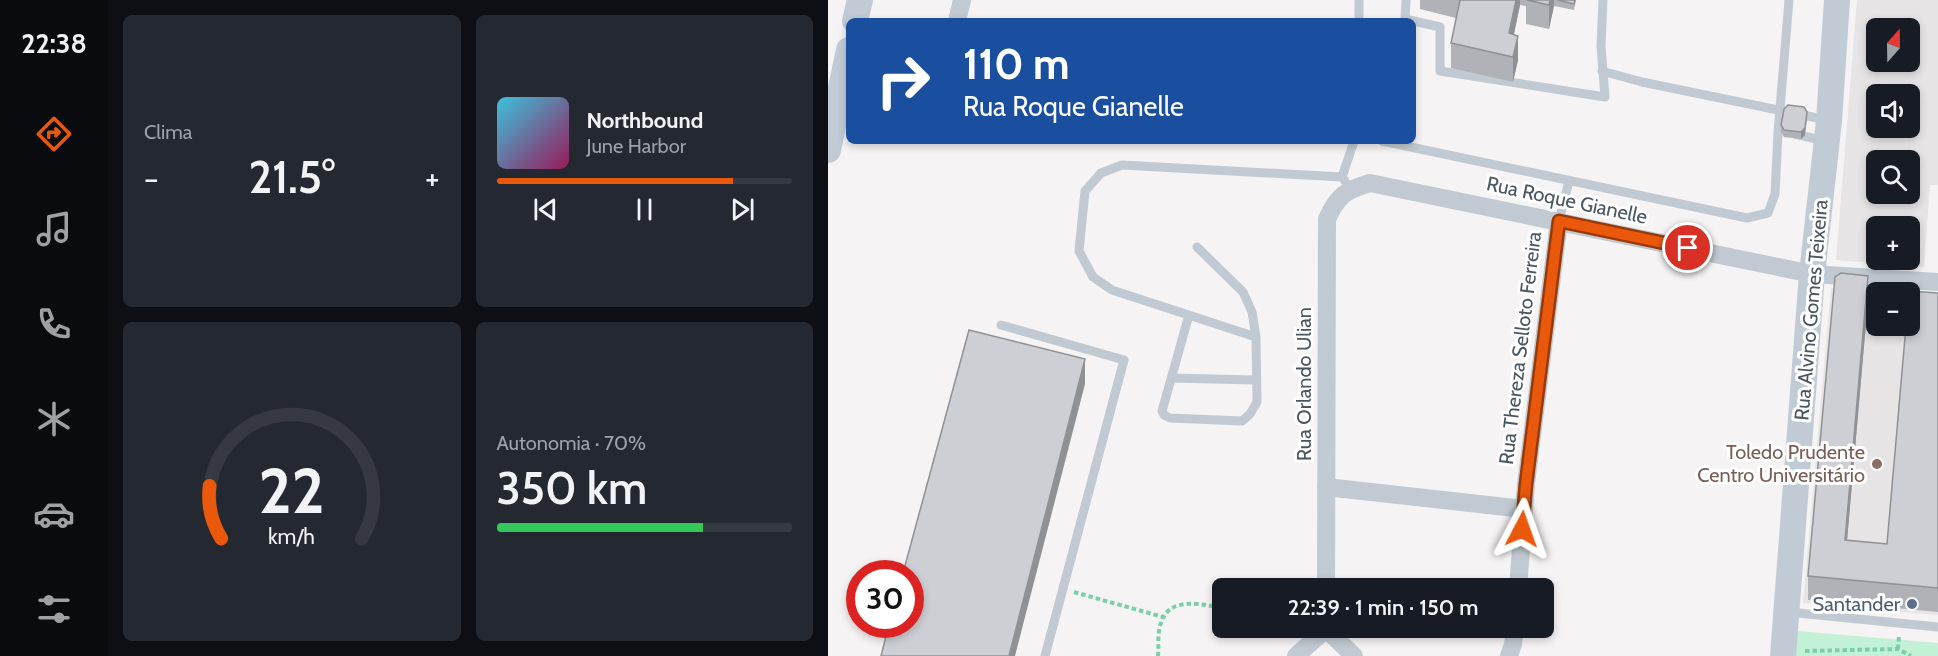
<!DOCTYPE html>
<html lang="pt">
<head>
<meta charset="utf-8">
<style>
  :root { --surface:#171b24; --page:#242831; --text:#f1f3f6; --muted:#9ea1a6; --line:#363941; --accent:#ea580c }
  body { margin:0; font-family:Cabin,sans-serif; background:var(--page); color:var(--text); height:100vh; display:flex; flex-direction:column; font-size:22px; white-space:nowrap }
  * { box-sizing:border-box; margin:0 }
  p { font-size:20px; color:var(--muted) }
  .icon { flex:none; width:33px; height:33px; fill:none; stroke:currentColor; stroke-width:2; stroke-linecap:round; stroke-linejoin:round }
  .map { position:relative; flex:1; overflow:hidden }
  .panel { display:flex; flex-direction:column; gap:15px; padding:15px; background:#0d0f14; width:720px }
  .panel>* { flex:none }
  .hud { position:absolute; left:18px; top:18px; width:570px; height:126px; border-radius:9px; box-shadow:0 3px 9px #0003; background:#1a4fa0; color:#fff; overflow:hidden }
  .needle { width:39px; rotate:20deg }
  .fabs { position:absolute; left:1038px; top:18px; display:grid; gap:12px }
  .fabs a { display:grid; place-items:center; width:54px; height:54px; border-radius:9px; background:var(--surface); box-shadow:0 3px 9px #0003; font-size:30px }
  .speed { position:absolute; left:18px; top:560px; display:flex; gap:12px; font-size:30px; font-weight:700; text-align:center }
  .speed>* { display:grid; place-content:center; width:78px; height:78px; border-radius:50%; background:var(--surface); box-shadow:0 3px 9px #0003; line-height:1 }
  .speed .limit { border:9px solid #d22; background:#fff; color:#111 }
  .pin { position:absolute; display:grid; place-items:center; width:51px; height:51px; color:#fff; margin:-26px; border:3px solid #fff; border-radius:50%; box-shadow:0 2px 6px #0007 }
  .me { position:absolute; width:66px; margin:-33px; rotate:4deg; stroke-linejoin:round; filter:drop-shadow(0 0 4px #0008) }
  .turn { display:flex; align-items:center; gap:21px; height:126px; padding:0 18px; font-size:27px }
  .turn .icon { width:78px; height:78px; stroke-width:2.5 }
  .turn b { display:block; font-size:42px; line-height:51px }
  .big { font-size:45px; font-weight:600; line-height:1.1 }
  .panel .tile { flex:1; display:flex; flex-direction:column; justify-content:center; gap:9px; min-width:0; padding:0 21px; border-radius:9px; background:var(--page) }
  .panel .dial { align-items:center; gap:0 }
  .dial svg { height:156px; overflow:visible; fill:none; stroke:var(--line); stroke-width:7; stroke-linecap:round; text-anchor:middle }
  .dial text { fill:var(--text); stroke:none }
  .song { display:flex; align-items:center; gap:18px }
  .cover { width:72px; height:72px; border-radius:9px; background:linear-gradient(135deg,hsl(190 70% 55%),hsl(330 70% 35%)) }
  .played { height:6px; border-radius:3px; background:linear-gradient(90deg,var(--accent) 80%,var(--line) 80%) }
  .keys { display:flex; justify-content:space-around; direction:ltr }
  .heat { display:flex; justify-content:space-between; align-items:center; font-size:33px; direction:ltr }
  .charge { height:9px; border-radius:4px; background:linear-gradient(90deg,#34c759 70%,var(--line) 0) }
  .panel .tiles { flex:1; display:grid; gap:15px; grid-template-columns:repeat(2,1fr) }
  .trip { position:absolute; left:384px; top:578px; width:342px; height:60px; border-radius:9px; background:var(--surface); box-shadow:0 3px 9px #0003; font-weight:600; line-height:60px; text-align:center }
  main { display:flex; flex:1; min-height:0 }
  .dock { display:flex; flex-direction:column; width:108px; justify-content:space-around; align-items:center; background:#090b0e; color:var(--muted) }
  .dock .icon { width:42px; height:42px }
  .dock .selected { color:var(--accent) }
  .dock b { font-size:27px; color:var(--text) }
  .map>svg:first-child { display:block }
  .education { fill:#e6e4e5; fill-rule:evenodd }
  .green { fill:#c3f1d5 }
  .lines { fill:none; stroke-linecap:round; stroke-linejoin:round }
  .path { stroke:#7ad0a6; stroke-width:4; stroke-dasharray:4.5 3; stroke-linecap:butt }
  .lane { stroke:#c1cad2; stroke-width:9 }
  .street { stroke:#c1cad2; stroke-width:18 }
  .secondary { stroke:#c1cbd6; stroke-width:26 }
  .wall { fill:#b0b2b7 }
  .shaded-wall { fill:#909195 }
  .building { fill:#cdcfd5; stroke:#909195; stroke-width:1.5 }
  .route-casing { stroke:#983908; stroke-width:15 }
  .route { stroke:#ea580c; stroke-width:10 }
  .education-dot { fill:#8d6e63; stroke:#fff; stroke-width:2 }
  .service-dot { fill:#5c6f8a; stroke:#fff; stroke-width:2 }
  .labels { text-anchor:middle; stroke-width:6; stroke-linejoin:round; paint-order:stroke }
  .street-label { font-size:20px; fill:#4a5661; stroke:#fff }
  .education-label { font-size:20px; fill:#785e54; stroke:#fff; text-anchor:end }
  .service-label { font-size:20px; fill:#4e5e75; stroke:#fff; text-anchor:end }
</style>
</head>
<body>
<main>
<nav class="dock">
<b>22:38</b>
<svg class="icon selected" aria-label="directions" viewBox="0 0 24 24"><path d="M12 3l9 9-9 9-9-9zM9 14v-3h6M13 9l2 2-2 2"/></svg>
<svg class="icon" aria-label="music" viewBox="0 0 24 24"><path d="M9 18V5l10-2v13"/><circle cx="6" cy="18" r="3"/><circle cx="16" cy="16" r="3"/></svg>
<svg class="icon" aria-label="phone" viewBox="0 0 24 24"><path d="M5 4h4l2 5-3 2q2 4 5 5l2-3 5 2v4C11 20 4 13 5 4z"/></svg>
<svg class="icon" aria-label="climate" viewBox="0 0 24 24"><path d="M12 3v18M4 7l16 10M4 17L20 7"/></svg>
<svg class="icon" aria-label="car" viewBox="0 0 24 24"><path d="M5 17H2v-5l4-1 3-4h7l3 4 3 1v5h-3M9 17h6M6 11h13"/><circle cx="7" cy="17" r="2"/><circle cx="17" cy="17" r="2"/></svg>
<svg class="icon" aria-label="filters" viewBox="0 0 24 24"><path d="M4 7h16M4 17h16"/><circle cx="9" cy="7" r="2"/><circle cx="15" cy="17" r="2"/></svg>
</nav>
<section class="panel">
<div class="tiles">
<div class="tile"><p>Clima</p>
<div class="heat"><a>−</a><b class="big">21.5°</b><a>+</a></div>
</div>
<div class="tile">
<div class="song"><i class="cover"></i><div><b>Northbound</b><p>June Harbor</p></div></div>
<div class="played"></div>
<div class="keys"><svg class="icon" aria-label="previous" viewBox="0 0 24 24"><path d="M18 5L8 12l10 7zM5 5v14"/></svg><svg class="icon" aria-label="pause" viewBox="0 0 24 24"><path d="M8 5v14M16 5v14"/></svg><svg class="icon" aria-label="next" viewBox="0 0 24 24"><path d="M6 5l10 7-10 7zM19 5v14"/></svg></div>
</div>
<div class="tile dial"><svg viewBox="0 0 100 80">
<path d="M14 69A42 42 0 1 1 86 69"/>
<path d="M14 69A42 42 0 0 1 8 42" stroke="#ea580c"/>
<text x="50" y="56" font-size="32" font-weight="700">22</text>
<text x="50" y="72" font-size="11">km/h</text>
</svg></div>
<div class="tile"><p>Autonomia · 70%</p><b class="big">350 km</b><div class="charge"></div></div>
</div>
</section>
<div class="map">
<svg width="1110" height="656" viewBox="0 0 1110 656">
  <rect width="100%" height="100%" fill="#f5f3f3"/>
  <!-- education -->
  <path class="education" d="M1029 0H1110V185H1102L1096 267 1008 260ZM1048 28H1082V62H1048ZM1048 94H1082V128H1048ZM1048 160H1082V194H1048ZM1048 226H1082V260H1048Z
    M1003 288 1050 292H1048V326H1082L1110 298V615L975 603Z"/>
  <!-- green -->
  <path class="green" d="M970 631 1110 643V656H967Z"/>
  <g class="lines">
    <!-- path -->
    <path class="path" d="M246 592 335 617
      M1070 649 1071 635
      M977 651 1070 649 1083 656
      M330 656C331 646 329 633 333 623 341 596 373 604 394 608"/>
    <!-- lane -->
    <path class="lane" d="M578 0 577 19 612 27V71L777 97 773 46 775 0
      M531 21V0
      M774 71 814 82 999 120
      M967 134 997 141
      M554 141 919 218 940 213 947 194 950 133 961 0
      M517 181 514 177 526 141
      M731 221 741 181
      M361 315 334 411 336 415 342 418 414 421 422 414 429 402 428 337 424 312 415 292 369 247
      M173 325 296 360 217 656
      M428 337 284 290 265 277 251 251 257 191 273 173 294 165 514 177
      M343 378 428 380
      M960 612 1110 627"/>
    <!-- street -->
    <path class="street" d="M129 21 134 0
      M498 487 696 509
      M498 588 499 219C510 195 518 190 542 183L984 274 1110 282
      M690 588 698 484 731 221
      M498 629 526 656
      M468 656 498 629
      M681 656 685 644 687 627"/>
    <!-- secondary -->
    <path class="secondary" d="M27 21 32 0
      M0 150 21 50
      M955 656 984 274 1001 121 1009 0"/>
  </g>
  <!-- wall -->
  <path class="wall" d="M592 0H748L746 10 726 6 721 29 698 24V6L692 5 686 34 690 60 685 82 623 68V43L628 18 592 9Z
    M979 119 977 135 973 139 956 137 953 132V125Z
    M1110 293V612L980 600V576L1040 300 1019 540 1059 544Z"/>
  <!-- shaded-wall -->
  <path class="shaded-wall" d="M688 0H692V5L681 57V33Z
    M722 0H726V6L721 29V5Z
    M690 36V60L685 82V57Z
    M979 112 977 135 973 139V132Z
    M1040 276V300L1017 564V540Z
    M257 359V384L187 656H181Z"/>
  <!-- building -->
  <path class="building" d="M632 0H688L681 33 690 36 685 57 623 43Z
    M699 0H722L721 5Z
    M730 0H747L746 4Z
    M960 105 976 107 979 112 977 128 973 132 956 130 953 125 956 109Z
    M1013 273 1040 276 1017 540 1059 544 1078 326H1082L1081 291 1110 293V588L980 576 1007 277Z
    M141 330 257 359 181 656H53L61 624H82V573H75Z"/>
  <g class="lines">
    <!-- route casing -->
    <g class="route-casing">
      <path id="route" d="M694 529 698 484 731 221 860 248"/>
    </g>
    <!-- route -->
    <use href="#route" class="route"/>
  </g>
  <!-- markers -->
  <circle class="education-dot" cx="1049" cy="464" r="6"/>
  <circle class="service-dot" cx="1084" cy="604" r="6"/>
  <g class="labels">
    <!-- street labels -->
    <g class="street-label">
      <text transform="translate(739 200) rotate(12)" y="7">Rua Roque Gianelle</text>
      <text transform="translate(983 310) rotate(-85)" y="7">Rua Alvino Gomes Teixeira</text>
      <text transform="translate(692 348) rotate(-83)" y="7">Rua Thereza Selloto Ferreira</text>
      <text transform="translate(476 384) rotate(-90)" y="7">Rua Orlando Ulian</text>
    </g>
    <!-- education labels -->
    <g class="education-label">
      <text x="1037" y="459">Toledo Prudente<tspan x="1037" dy="23">Centro Universitário</tspan></text>
    </g>
    <!-- service labels -->
    <g class="service-label">
      <text x="1072" y="611">Santander</text>
    </g>
  </g>
</svg>
<div class="fabs">
<a><svg class="needle" viewBox="-14 -14 28 28"><path d="M0-13l5 13h-10z" fill="#e53935"/><path d="M0 13l5-13h-10z" fill="#9ea1a6"/></svg></a>
<a><svg class="icon" aria-label="sound" viewBox="0 0 24 24"><path d="M4 9h4l5-4v14l-5-4H4zM17 9q2 3 0 6"/></svg></a>
<a><svg class="icon" aria-label="search" viewBox="0 0 24 24"><circle cx="10" cy="10" r="6"/><path d="M15 15l6 6"/></svg></a>
<a>+</a>
<a>−</a>
</div>
<div class="speed"><div class="limit">30</div></div>
<div class="pin" style="left:860px;top:248px;background:#d93025"><svg class="icon" aria-label="arrive" viewBox="0 0 24 24"><path d="M6 21V4h12l-3 4 3 4H6"/></svg></div>
<svg class="me" style="left:694px;top:529px" viewBox="-20 -20 40 40"><path d="M0-17L14 15 0 8-14 15z" fill="#ea580c" stroke="#fff" stroke-width="4"/></svg>
<div class="trip">22:39 · 1 min · 150 m</div>
<div class="hud">
<div class="turn"><svg class="icon" aria-label="right" viewBox="0 0 24 24"><path d="M7 20v-9h11M14 6l5 5-5 5"/></svg><div><b>110 m</b>Rua Roque Gianelle</div></div>
</div>
</div>
</main>
</body>
</html>
